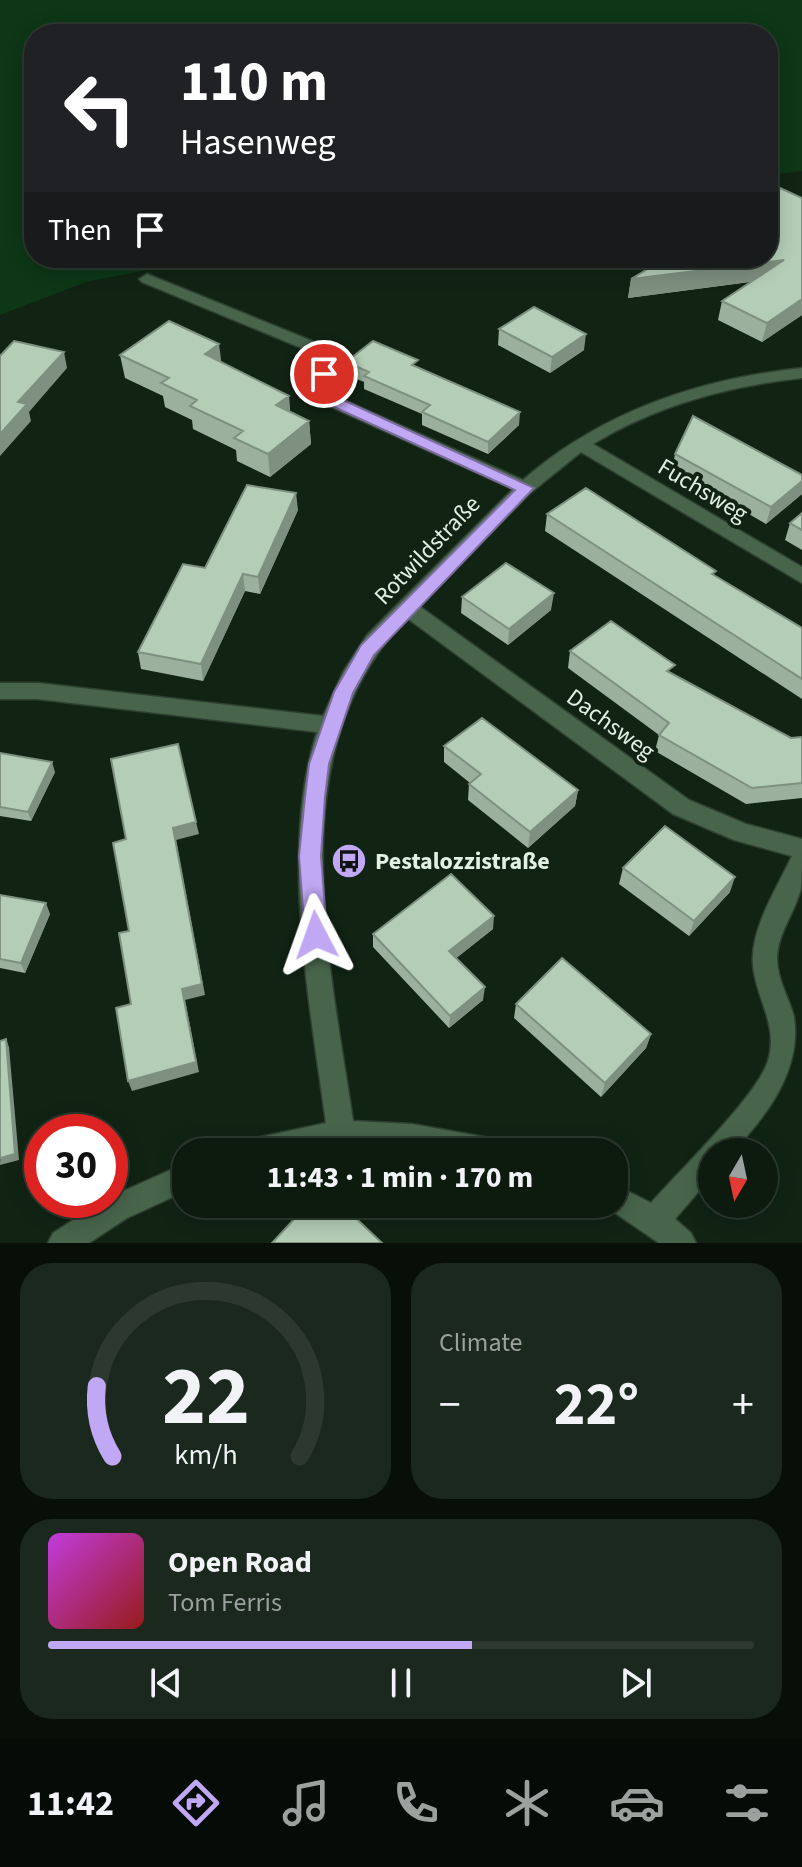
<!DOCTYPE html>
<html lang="en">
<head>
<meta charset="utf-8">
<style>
  :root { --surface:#0d1b0f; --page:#1b281d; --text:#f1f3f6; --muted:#9aa19e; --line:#2d392f; --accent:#c0a8f4 }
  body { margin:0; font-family:"Source Sans 3",sans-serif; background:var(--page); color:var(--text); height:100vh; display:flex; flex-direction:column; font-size:30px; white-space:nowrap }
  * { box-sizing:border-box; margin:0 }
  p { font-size:26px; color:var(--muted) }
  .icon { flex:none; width:44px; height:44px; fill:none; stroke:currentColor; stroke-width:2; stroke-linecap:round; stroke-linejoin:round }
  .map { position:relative; height:1243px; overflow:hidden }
  .drawer { display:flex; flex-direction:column; gap:20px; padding:20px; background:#070f08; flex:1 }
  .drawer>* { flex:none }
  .top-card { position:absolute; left:24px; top:24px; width:754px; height:244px; border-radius:32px; box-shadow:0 4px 20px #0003,0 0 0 2px var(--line); background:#202124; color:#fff; overflow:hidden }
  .needle { width:52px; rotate:189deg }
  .tools { position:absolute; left:698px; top:1138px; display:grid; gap:16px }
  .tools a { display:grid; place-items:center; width:80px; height:80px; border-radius:50%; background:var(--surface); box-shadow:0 4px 20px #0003,0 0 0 2px var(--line); font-size:40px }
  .speed { position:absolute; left:24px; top:1114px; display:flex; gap:16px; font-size:40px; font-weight:700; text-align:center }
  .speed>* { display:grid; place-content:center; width:104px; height:104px; border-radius:50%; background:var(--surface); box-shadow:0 4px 20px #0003,0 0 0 2px var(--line); line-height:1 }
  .speed .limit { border:12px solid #d22; background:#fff; color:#111 }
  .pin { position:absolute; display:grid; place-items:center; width:68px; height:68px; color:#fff; margin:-34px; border:4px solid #fff; border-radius:50%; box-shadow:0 2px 8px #0007 }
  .me { position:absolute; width:88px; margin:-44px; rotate:356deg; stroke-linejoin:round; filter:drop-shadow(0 0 6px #0008) }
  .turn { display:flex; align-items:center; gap:28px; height:168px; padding:0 24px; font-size:36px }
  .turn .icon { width:104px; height:104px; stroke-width:2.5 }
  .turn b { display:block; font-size:56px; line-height:68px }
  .then { display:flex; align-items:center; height:76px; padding:0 24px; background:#0003; gap:16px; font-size:30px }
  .big { font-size:60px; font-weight:700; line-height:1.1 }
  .drawer .widget { flex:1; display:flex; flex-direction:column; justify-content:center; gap:12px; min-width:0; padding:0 28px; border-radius:32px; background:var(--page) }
  .drawer .dial { align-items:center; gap:0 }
  .dial svg { height:208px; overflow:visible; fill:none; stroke:var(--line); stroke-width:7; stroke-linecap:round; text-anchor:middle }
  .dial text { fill:var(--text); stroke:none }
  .song { display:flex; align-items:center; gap:24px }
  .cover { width:96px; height:96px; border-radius:12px; background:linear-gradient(135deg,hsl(290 70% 55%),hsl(0 70% 35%)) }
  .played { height:8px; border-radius:4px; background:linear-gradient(90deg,var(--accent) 60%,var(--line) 60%) }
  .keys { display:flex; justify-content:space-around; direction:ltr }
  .heat { display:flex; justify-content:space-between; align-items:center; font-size:44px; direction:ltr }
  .drawer .tiles { flex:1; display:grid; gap:20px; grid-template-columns:1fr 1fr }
  .widget:last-child { grid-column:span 2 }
  .trip { position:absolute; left:172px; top:1138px; width:456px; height:80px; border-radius:32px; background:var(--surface); box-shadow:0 4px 20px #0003,0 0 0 2px var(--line); font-weight:700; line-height:80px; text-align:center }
  .tabs { display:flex; height:128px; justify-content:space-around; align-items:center; background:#050b06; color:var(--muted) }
  .tabs .icon { width:56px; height:56px }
  .tabs .current { color:var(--accent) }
  .tabs b { font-size:36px; color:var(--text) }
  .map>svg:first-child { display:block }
  .green { fill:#0d3717 }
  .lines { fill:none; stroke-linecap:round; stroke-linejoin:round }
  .minor-casing { stroke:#2e4131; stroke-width:3 }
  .minor { fill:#48654c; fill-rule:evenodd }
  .wall { fill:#9bb09d }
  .shaded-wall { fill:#7e9080 }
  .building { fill:#b4cdb7; stroke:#7e9080; stroke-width:2 }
  .route { fill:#c0a8f4; stroke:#7d6d9f; stroke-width:2 }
  .labels { text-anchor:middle; stroke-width:8; stroke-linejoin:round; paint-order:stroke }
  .street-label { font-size:24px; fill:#e3f0e4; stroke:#112414 }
  .poi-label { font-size:24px; font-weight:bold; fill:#e3f0e4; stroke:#112414; text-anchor:start }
</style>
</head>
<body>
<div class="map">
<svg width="802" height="1243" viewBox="0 0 802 1243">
  <rect width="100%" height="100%" fill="#112414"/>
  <!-- green -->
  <path class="green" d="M0 0H802V171L768 175V34H34V258H208L86 282 0 315Z"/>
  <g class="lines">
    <!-- minor casing -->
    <g class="minor-casing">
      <path id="minor" d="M147 274 317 343 344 400 523 480C603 411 699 379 802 368V378C728 386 657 405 593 444L802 567V583L581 452 529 494 419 606 689 800 746 824 802 839C802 854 802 874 801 888 795 913 778 932 777 958 777 979 789 998 794 1017 802 1071 766 1116 733 1152H712V1176L675 1219 691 1233 696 1243H659L602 1204H614V1184L651 1203C679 1171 757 1096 768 1061 779 1025 756 999 753 965 750 929 777 888 792 856L734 840 673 814 407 618C278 751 329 956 353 1121L412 1124 490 1138 500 1142 504 1152 341 1148 321 1152H242L246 1142 256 1138 326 1123C310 1004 279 848 317 732L38 699H0V683H38L323 716 343 672 367 635 513 489 331 407 304 349 142 282 139 279Z
        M186 1163V1191L127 1218 89 1243H48L53 1233 104 1200H110V1197Z"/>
    </g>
    <!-- minor -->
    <use href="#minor" class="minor"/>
  </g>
  <!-- wall -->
  <path class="wall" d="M802 198V315L762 342 718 320 722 301 750 282 628 298 631 279Z
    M499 329 584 350 550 373 498 345Z
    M120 355 221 362 289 396 290 412 309 421 311 444 270 477 237 461 236 450 193 429 192 420 165 407 163 396 125 378Z
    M346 362 418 368 519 425 488 454 422 425V414L364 389V382L347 375Z
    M675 454 802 494 766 524 672 470Z
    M298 510 260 594 245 591 203 681 141 669 138 652 205 568Z
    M802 513V550L785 540 790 523Z
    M547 514 715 576 802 628V699L545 531Z
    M462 597 551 610 508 645 461 613Z
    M570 651 673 674 791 738 802 737V798L746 804 655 751 659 735 568 668Z
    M444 746 578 790 575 806 528 848 468 800 469 784 470 783 444 762Z
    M0 753 55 772 31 821 0 816Z
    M623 868 730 892 689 936 619 884Z
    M0 895 50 914 25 973 0 968Z
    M493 929 456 958 483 1000 449 1028 373 947V934Z
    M516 1004 651 1034 646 1048 601 1097 514 1018Z"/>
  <!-- shaded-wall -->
  <path class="shaded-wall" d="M784 260 780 278 628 298 631 279Z
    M802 299V315L762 342 767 323Z
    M586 334 584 350 550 373 552 357Z
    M219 344 222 367 205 354Z
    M64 352 67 368 29 412 31 421 0 456V434L18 402Z
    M289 396 290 419 276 405Z
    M520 412 519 425 488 454V442Z
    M309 421 311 444 270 477 268 454Z
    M802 481V494L766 524 771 507Z
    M296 493 298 510 260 594 258 577Z
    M243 574 245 591 203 681 201 664Z
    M554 593 551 610 508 645 509 629Z
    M52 762 55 772 31 821 28 812Z
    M578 790 575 806 528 848 530 832Z
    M196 822 199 834 176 840 205 995 185 1000 199 1072 132 1091 128 1081 182 989 173 828Z
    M735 877 730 892 689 936 694 921Z
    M46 903 50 914 25 973 21 963Z
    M494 916 493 929 449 964V951Z
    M485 987 483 1000 449 1028 450 1016Z
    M651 1034 646 1048 601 1097 605 1083Z
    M6 1039 9 1047 19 1160 0 1165Z"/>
  <!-- building -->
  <path class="building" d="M780 188 802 198V299L767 323 722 301 784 260 631 279 666 258H768V196Z
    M534 307 586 334 552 357 499 329Z
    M169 321 219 344 205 354 289 396 276 405 309 421 268 454 234 438 243 431 190 406 197 400 161 383 169 378 120 355Z
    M14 341 64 352 18 402 27 404 0 434V356Z
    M373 341 418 360 412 365 520 412 488 442 422 412 430 405 364 376 369 372 346 362Z
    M693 416 802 475V481L771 507 675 454Z
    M247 485 296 493 258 577 243 574 201 664 138 652 183 564 205 568Z
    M586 488 716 571 712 574 802 628V679L547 514Z
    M802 513V530L790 523Z
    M506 563 554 593 509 629 462 597Z
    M611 621 675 665 667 671 791 738 802 737V783L752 788 659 735 669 723 570 651Z
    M482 718 578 790 530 832 469 784 481 774 444 746Z
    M178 744 196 822 173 828 202 984 182 989 196 1062 128 1081 116 1008 131 1004 119 933 129 931 113 843 126 839 111 759Z
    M0 753 52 762 28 812 0 807Z
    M665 826 735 877 694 921 623 868Z
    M451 874 494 916 449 951 485 987 450 1016 373 934Z
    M0 895 46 903 21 963 0 959Z
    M562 958 651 1034 605 1083 516 1004Z
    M6 1039 15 1154 0 1158V1041Z
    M308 1204H341L382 1243H272Z"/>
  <!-- route -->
  <path class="route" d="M324 370 331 374 343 400 534 488 374 655 353 693 329 764 325 797 321 856 327 935 324 942 316 945 308 942 305 935 299 856 305 797 309 764 334 692 361 645 515 490 332 406 317 374Z"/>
  <!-- icons -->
  <defs>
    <g id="bus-disc" transform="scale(1.8)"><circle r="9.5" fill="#c0a8f4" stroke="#112414"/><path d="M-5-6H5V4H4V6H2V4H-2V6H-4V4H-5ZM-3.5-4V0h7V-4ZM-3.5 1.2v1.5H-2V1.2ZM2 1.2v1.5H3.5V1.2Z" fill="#111"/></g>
  </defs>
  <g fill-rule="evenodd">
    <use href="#bus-disc" x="349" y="861"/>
  </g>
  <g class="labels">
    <!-- street labels -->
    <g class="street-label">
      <text transform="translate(703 490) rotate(31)" y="8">Fuchsweg</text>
      <text transform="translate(427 550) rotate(-46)" y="8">Rotwildstraße</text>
      <text transform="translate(611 724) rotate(36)" y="8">Dachsweg</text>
    </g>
    <!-- poi labels -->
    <g class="poi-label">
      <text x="375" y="869">Pestalozzistraße</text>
    </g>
  </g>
</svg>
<div class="tools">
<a><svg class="needle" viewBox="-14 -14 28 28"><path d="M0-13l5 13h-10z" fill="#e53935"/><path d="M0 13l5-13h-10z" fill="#9aa19e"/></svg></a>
</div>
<div class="speed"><div class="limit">30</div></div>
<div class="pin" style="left:324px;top:374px;background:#d93025"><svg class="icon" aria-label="arrive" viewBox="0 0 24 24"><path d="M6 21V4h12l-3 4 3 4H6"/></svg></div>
<svg class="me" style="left:316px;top:935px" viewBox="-20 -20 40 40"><path d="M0-17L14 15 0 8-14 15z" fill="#c0a8f4" stroke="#fff" stroke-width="4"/></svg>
<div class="trip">11:43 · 1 min · 170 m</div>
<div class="top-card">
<div class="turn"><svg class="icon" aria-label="left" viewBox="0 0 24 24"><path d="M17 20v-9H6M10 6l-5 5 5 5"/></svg><div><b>110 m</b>Hasenweg</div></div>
<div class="then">Then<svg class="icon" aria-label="arrive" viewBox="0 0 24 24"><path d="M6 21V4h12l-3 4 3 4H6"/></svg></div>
</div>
</div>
<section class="drawer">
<div class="tiles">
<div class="widget dial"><svg viewBox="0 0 100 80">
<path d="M14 69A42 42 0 1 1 86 69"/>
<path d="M14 69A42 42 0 0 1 8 42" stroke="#c0a8f4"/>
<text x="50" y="56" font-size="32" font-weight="700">22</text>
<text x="50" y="72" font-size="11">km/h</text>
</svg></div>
<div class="widget"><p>Climate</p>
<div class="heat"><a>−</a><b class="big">22°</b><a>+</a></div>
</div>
<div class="widget">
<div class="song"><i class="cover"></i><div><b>Open Road</b><p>Tom Ferris</p></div></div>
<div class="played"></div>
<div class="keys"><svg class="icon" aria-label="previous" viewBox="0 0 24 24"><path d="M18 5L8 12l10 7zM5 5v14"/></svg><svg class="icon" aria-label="pause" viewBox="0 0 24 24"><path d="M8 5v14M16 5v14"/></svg><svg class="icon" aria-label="next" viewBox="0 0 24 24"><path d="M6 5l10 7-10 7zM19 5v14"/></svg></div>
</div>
</div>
</section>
<nav class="tabs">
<b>11:42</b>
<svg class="icon current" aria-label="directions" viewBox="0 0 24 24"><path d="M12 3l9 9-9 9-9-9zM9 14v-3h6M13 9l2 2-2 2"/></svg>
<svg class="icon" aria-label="music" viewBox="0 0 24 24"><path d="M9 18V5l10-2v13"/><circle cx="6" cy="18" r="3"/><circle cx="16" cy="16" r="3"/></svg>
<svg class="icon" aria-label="phone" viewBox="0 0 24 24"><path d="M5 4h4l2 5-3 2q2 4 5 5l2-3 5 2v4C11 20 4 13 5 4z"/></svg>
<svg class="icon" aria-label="climate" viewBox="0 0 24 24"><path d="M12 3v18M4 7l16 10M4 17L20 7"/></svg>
<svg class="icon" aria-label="car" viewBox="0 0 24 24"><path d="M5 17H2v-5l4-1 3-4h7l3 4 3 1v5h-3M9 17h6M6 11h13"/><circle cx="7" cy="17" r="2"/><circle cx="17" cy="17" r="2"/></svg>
<svg class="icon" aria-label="filters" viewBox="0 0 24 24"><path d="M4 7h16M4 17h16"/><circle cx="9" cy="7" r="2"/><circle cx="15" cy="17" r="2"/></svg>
</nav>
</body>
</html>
